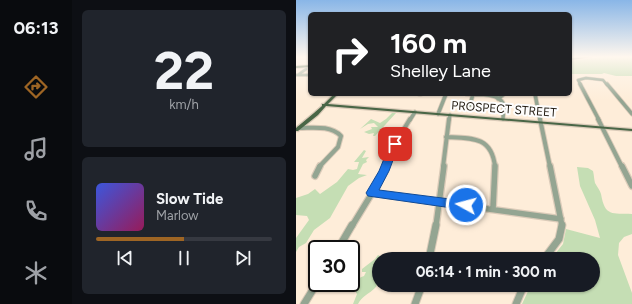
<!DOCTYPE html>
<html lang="en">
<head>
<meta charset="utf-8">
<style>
  :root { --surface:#171b24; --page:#20242c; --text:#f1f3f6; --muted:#9ea1a6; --line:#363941; --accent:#9e6524 }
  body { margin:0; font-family:Figtree,sans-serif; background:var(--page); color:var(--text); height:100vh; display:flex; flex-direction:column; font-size:15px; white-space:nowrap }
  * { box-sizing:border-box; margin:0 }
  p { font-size:13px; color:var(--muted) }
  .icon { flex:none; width:22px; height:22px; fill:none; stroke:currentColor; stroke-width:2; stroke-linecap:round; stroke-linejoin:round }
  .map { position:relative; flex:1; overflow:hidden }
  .drawer { display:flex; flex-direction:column; gap:10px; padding:10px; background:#0d0f14; width:224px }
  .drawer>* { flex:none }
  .guide { position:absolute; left:12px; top:12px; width:264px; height:84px; border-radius:6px; box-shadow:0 1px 3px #0004; background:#202124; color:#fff; overflow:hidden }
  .speed { position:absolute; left:12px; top:240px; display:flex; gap:8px; font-size:20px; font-weight:700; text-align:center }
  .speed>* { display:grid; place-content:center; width:52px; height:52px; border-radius:50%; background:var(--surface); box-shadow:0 1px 3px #0004; line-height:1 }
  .speed .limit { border:2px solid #111; border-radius:6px; background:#fff; color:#111 }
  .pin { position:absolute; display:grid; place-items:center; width:34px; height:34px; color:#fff; margin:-17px; border-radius:8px; box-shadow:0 2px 6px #0006 }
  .me { position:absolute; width:44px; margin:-22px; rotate:277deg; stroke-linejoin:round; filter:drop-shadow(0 0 3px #0008) }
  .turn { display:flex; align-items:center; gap:14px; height:84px; padding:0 16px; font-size:18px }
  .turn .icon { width:52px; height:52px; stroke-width:2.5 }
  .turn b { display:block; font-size:28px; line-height:34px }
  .drawer .tile { flex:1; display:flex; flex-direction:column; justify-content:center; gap:6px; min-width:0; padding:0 14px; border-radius:6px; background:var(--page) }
  .drawer .dial { align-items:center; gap:0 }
  .dial b { font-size:52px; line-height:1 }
  .song { display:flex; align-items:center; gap:12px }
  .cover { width:48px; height:48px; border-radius:6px; background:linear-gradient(135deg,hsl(230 70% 55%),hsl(330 70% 35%)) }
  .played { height:4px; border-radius:2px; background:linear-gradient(90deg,var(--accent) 50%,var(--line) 50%) }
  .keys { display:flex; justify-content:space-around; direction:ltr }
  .trip { position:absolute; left:76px; top:252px; width:228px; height:40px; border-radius:20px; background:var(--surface); box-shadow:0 1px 3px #0004; font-weight:700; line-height:40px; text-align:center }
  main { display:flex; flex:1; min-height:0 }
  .tabs { display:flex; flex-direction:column; width:72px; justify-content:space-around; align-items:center; background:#090b0e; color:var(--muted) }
  .tabs .icon { width:28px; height:28px }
  .tabs .on { color:var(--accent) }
  .tabs b { font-size:18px; color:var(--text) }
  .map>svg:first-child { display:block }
  .green { fill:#c5deb4 }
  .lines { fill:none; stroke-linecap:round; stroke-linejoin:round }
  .minor-far4-casing { stroke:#dbcbb9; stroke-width:3.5 }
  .minor-far3-casing { stroke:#dbcbb9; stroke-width:5 }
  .minor-far2-casing { stroke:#dbcbb9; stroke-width:6 }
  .minor-far1-casing { stroke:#dbcbb9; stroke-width:8 }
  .minor-casing { stroke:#dbcbb9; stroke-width:9 }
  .major-casing { stroke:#dbcbb9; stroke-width:2.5 }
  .highway-casing { stroke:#dbcbb9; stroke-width:2 }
  .minor-far4 { stroke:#94a592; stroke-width:2.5 }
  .minor-far3 { stroke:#94a592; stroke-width:3.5 }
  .minor-far2 { stroke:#94a592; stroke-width:4 }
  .minor-far1 { stroke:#94a592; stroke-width:5.5 }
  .minor { stroke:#94a592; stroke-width:7 }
  .major { fill:#496646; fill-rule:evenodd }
  .highway { fill:#2f502c; fill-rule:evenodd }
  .route { fill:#1a73e8; stroke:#114b97 }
  .labels { text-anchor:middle; stroke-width:4; stroke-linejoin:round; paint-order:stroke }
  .far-street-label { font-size:12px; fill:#211a10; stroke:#fdfdfd }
</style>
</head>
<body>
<main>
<nav class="tabs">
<b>06:13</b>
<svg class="icon on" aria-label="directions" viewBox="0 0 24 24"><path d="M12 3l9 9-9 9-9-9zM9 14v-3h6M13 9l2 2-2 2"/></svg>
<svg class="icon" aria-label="music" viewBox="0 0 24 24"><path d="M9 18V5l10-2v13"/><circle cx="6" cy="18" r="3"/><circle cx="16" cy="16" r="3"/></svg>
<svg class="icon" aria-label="phone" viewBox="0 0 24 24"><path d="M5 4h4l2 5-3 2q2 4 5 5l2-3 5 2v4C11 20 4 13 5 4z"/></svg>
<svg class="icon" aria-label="climate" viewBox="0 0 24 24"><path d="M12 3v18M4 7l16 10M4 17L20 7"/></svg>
</nav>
<section class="drawer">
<div class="tile dial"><b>22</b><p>km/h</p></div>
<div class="tile">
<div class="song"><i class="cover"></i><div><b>Slow Tide</b><p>Marlow</p></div></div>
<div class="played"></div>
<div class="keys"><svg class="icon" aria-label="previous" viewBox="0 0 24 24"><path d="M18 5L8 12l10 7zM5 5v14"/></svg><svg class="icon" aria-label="pause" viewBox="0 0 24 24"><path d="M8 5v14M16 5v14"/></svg><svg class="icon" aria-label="next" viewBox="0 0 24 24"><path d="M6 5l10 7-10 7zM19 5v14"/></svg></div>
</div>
</section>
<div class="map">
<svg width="336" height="304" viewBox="0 0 336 304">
  <rect width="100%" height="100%" fill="#feedd9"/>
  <!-- green -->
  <path class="green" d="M304 57H336V76H320L308 73 306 74H274V61Z
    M96 113H100L79 136H77L78 133 73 134 68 132 76 129 75 127H82L78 123 72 124 64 129 75 119 84 123 90 119Z
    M68 150 70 151 66 158 73 157 70 160 71 162 67 164 62 174 71 175 63 178 52 186 34 218 18 230 10 243 3 247 0 252V238L13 220 11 216 0 215V198L12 194 19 189 24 194 41 182 52 169 57 170 61 169 63 162H58Z
    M281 167 292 168 297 171C298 175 298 179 299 183 301 187 304 190 305 194 309 217 316 213 336 214V234L328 237 323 243 322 255 336 293V304H226L235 285H297V259H255L267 244 270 229 304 238 299 220 284 186Z
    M82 255 89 259H83C83 267 85 282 79 288 73 294 66 296 62 304H57L61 294 58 289C59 281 60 279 68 276L70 272H66V269L79 259Z"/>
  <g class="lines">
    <!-- minor-far4 casing -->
    <g class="minor-far4-casing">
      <path id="minor-far4" d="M0 75H14
        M2 75 10 69
        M285 85 282 80 290 78 307 80 311 85"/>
    </g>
    <!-- minor-far3 casing -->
    <g class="minor-far3-casing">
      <path id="minor-far3" d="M284 84 303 120
        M311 84 336 114
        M123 94H125
        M170 94C180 95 201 92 207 103 209 107 207 114 207 119
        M239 94 244 120
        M202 99 208 94
        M174 105 177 94
        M142 114 150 94
        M114 120 119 112
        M153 120 154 115"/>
    </g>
    <!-- minor-far2 casing -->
    <g class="minor-far2-casing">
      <path id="minor-far2" d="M244 119 254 167
        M302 119 326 167
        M3 128C17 128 34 125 45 136L42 147 23 167
        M150 137C175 138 196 136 199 167
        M89 167 99 144 114 119
        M147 167 153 119"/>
    </g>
    <!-- minor-far1 casing -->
    <g class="minor-far1-casing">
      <path id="minor-far1" d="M254 166 266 226
        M326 166 336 186
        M19 176 24 166
        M76 193 265 219
        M197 209 199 166
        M56 226 81 185 90 166
        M140 226 148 166"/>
    </g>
    <!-- minor casing -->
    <g class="minor-casing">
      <path id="minor" d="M42 249 56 225
        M133 259 140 225
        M248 259 263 239 266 225
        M8 304 21 283
        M119 304 126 285
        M220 304 228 285"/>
    </g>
    <!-- major casing -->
    <g class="major-casing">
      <path id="major" d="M38 94H42L32 104 336 129V131L30 106 22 115 2 131H0V128L18 113 26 106V104H28Z"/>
    </g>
    <!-- highway casing -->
    <g class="highway-casing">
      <path id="highway" d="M281 57H296L274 60V58Z
        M14 65V67L0 68V66Z"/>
    </g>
    <!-- minor-far4 -->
    <use href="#minor-far4" class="minor-far4"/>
    <!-- minor-far3 -->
    <use href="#minor-far3" class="minor-far3"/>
    <!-- minor-far2 -->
    <use href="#minor-far2" class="minor-far2"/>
    <!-- minor-far1 -->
    <use href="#minor-far1" class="minor-far1"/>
    <!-- minor -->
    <use href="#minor" class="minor"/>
    <!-- major -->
    <use href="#major" class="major"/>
    <!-- highway -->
    <use href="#highway" class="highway"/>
  </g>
  <!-- sky -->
  <linearGradient id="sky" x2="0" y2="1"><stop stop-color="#89b6e7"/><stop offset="0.57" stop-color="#fff7ee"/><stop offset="1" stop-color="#fff7ee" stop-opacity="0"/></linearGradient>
  <rect width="336" height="100" fill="url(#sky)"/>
  <!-- route -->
  <path class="route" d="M99 141 103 144 93 171 83 190 170 201 174 202 176 205 174 208 170 210 72 196 70 193 83 171 94 144Z"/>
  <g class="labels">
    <!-- far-street labels -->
    <g class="far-street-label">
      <text transform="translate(208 109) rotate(4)" y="4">PROSPECT STREET</text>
    </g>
  </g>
</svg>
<div class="speed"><div class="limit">30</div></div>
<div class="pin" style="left:99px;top:144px;background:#d93025"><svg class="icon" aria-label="arrive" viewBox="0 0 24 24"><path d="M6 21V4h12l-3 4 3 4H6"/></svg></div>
<svg class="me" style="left:170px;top:205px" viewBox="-20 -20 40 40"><circle r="17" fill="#1a73e8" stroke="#fff" stroke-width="3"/><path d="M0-11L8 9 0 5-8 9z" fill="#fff"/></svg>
<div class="trip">06:14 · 1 min · 300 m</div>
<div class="guide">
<div class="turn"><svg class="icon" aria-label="right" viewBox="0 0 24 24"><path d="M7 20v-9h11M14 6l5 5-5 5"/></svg><div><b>160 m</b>Shelley Lane</div></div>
</div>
</div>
</main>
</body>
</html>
